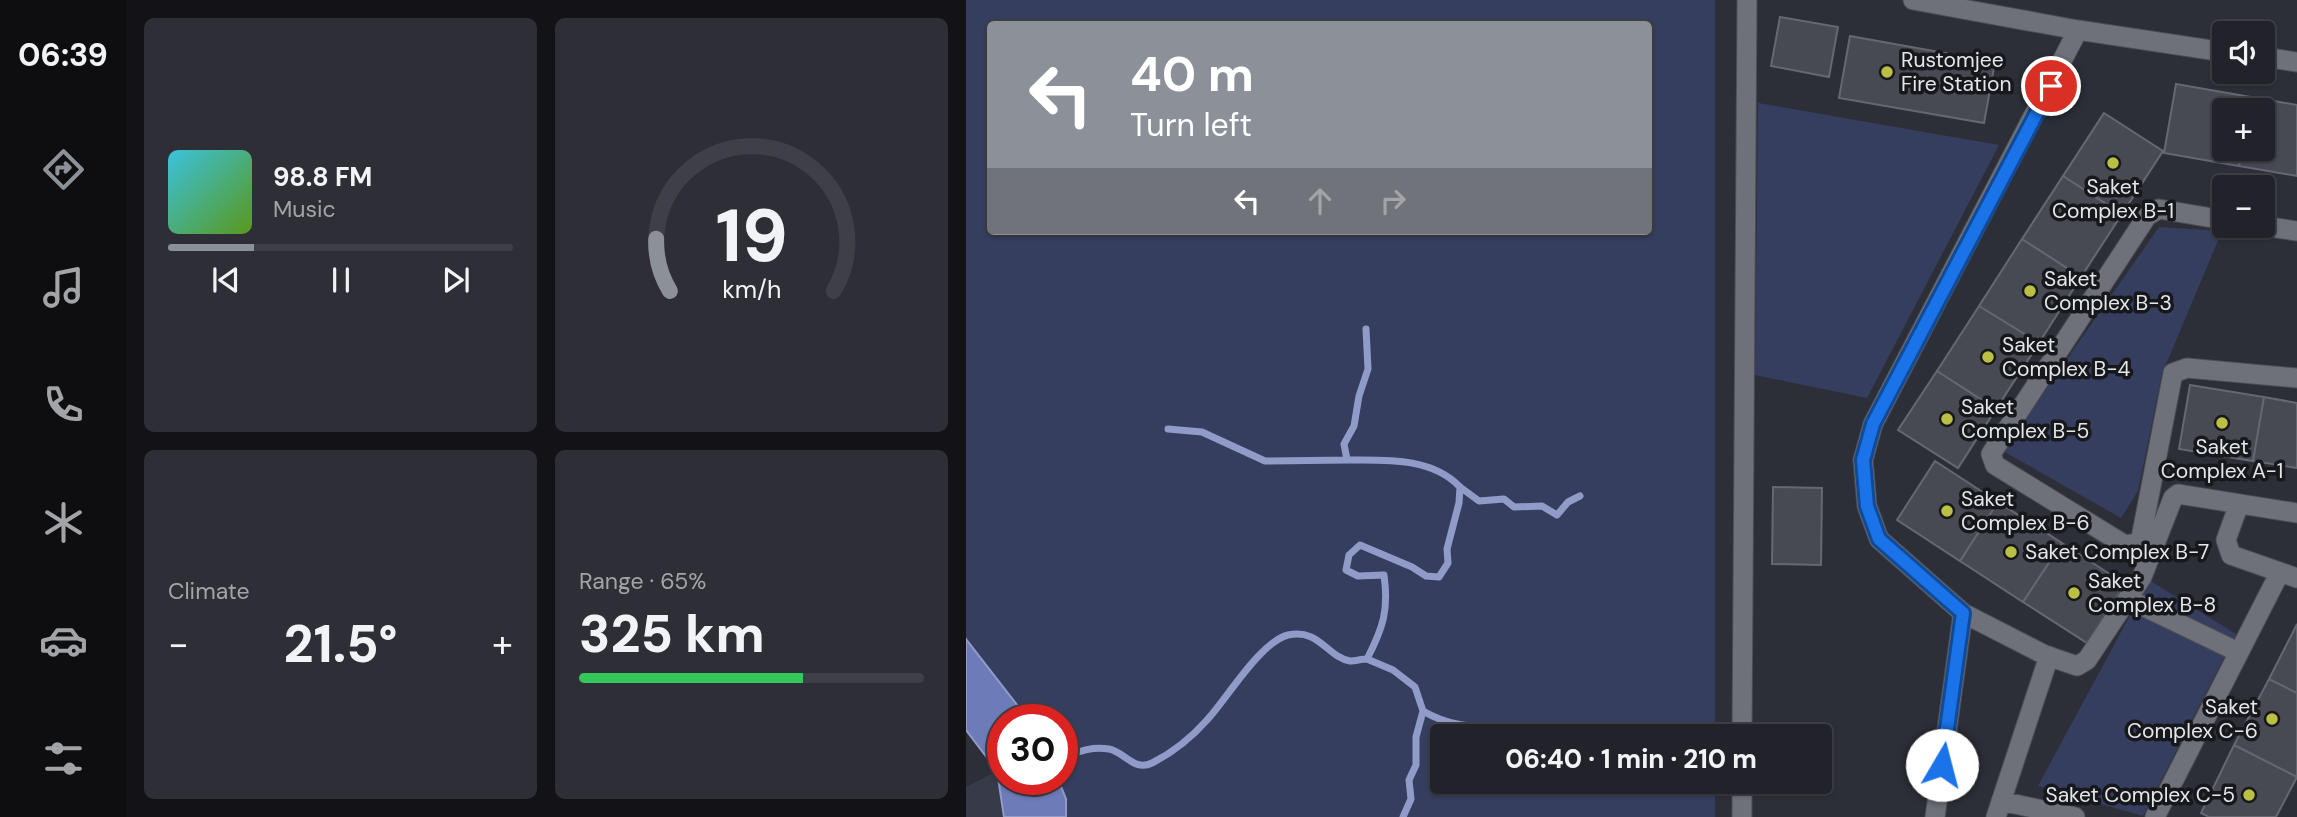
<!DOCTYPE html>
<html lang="en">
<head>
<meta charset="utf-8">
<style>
  :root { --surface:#22232a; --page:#2e2f36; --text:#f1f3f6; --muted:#a2a4a8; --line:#3f4047; --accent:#8c9099 }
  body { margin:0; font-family:"DM Sans",sans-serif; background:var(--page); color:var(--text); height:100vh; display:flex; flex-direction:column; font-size:26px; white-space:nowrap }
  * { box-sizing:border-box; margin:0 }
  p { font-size:23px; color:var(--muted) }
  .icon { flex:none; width:38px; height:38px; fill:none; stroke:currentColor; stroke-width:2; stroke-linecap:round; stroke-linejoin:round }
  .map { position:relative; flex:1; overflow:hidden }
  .side { display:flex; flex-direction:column; gap:18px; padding:18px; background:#131317; width:840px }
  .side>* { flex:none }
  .hud { position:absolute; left:21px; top:21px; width:665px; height:214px; border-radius:7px; box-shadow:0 2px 5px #0004,0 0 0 2px var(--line); background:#8c9099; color:#fff; overflow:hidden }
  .controls { position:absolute; left:1246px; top:21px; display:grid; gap:14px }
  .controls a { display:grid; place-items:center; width:63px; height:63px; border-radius:7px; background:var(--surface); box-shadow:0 2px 5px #0004,0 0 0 2px var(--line); font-size:35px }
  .speed { position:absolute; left:21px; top:704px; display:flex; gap:14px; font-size:35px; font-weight:700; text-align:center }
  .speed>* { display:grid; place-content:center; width:91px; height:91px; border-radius:50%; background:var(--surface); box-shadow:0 2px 5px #0004,0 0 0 2px var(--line); line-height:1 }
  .speed .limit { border:10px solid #d22; background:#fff; color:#111 }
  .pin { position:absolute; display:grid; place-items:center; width:60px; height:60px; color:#fff; margin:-30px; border:4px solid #fff; border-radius:50%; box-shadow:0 2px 7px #0007 }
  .me { position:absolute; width:77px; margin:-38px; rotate:8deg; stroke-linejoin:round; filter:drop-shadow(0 0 5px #0008) }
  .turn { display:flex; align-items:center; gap:24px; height:147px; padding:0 28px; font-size:32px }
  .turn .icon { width:91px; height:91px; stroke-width:2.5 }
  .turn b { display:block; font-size:49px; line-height:60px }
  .lanes { display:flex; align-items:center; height:66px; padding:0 28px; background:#0003; justify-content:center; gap:35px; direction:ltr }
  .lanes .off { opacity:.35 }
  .big { font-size:52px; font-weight:800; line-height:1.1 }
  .side .card { flex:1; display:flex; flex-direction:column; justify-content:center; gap:10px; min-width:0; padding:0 24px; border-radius:10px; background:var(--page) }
  .side .dial { align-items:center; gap:0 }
  .dial svg { height:182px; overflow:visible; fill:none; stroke:var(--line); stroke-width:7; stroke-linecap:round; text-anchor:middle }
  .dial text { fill:var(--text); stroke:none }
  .song { display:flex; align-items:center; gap:21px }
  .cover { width:84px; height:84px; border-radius:10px; background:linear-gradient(135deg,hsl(190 70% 55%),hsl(90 70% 35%)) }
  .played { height:7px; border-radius:4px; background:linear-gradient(90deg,var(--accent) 25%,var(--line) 25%) }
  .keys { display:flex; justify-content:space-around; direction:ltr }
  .heat { display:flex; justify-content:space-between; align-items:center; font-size:38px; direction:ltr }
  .charge { height:10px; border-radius:5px; background:linear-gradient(90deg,#34c759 65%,var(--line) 0) }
  .side .tiles { flex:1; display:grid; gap:18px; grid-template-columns:repeat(2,1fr) }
  .trip { position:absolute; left:464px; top:724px; width:402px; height:70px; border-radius:7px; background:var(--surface); box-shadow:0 2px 5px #0004,0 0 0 2px var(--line); font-weight:800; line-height:70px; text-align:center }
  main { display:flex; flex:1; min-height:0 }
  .tab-bar { display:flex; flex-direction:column; width:126px; justify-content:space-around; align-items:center; background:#0e0e11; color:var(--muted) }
  .tab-bar .icon { width:49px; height:49px }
  .tab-bar .active { color:var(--accent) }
  .tab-bar b { font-size:32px; color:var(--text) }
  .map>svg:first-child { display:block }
  .built { fill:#373a48 }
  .green { fill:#363e5f; fill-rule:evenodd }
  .water { fill:#6d7bb8; stroke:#919bc7; stroke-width:2 }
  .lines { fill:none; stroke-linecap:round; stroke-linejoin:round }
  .stream { stroke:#919bc7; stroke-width:7 }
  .building { fill:#474a53; stroke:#656871; stroke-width:2 }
  .street-casing { stroke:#4b4e54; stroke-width:21 }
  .street { stroke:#6e717a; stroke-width:19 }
  .route-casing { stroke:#114b97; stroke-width:18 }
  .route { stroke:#1a73e8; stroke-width:12 }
  .poi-dot { fill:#bbc044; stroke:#17181b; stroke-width:2.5 }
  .labels { text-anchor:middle; stroke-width:7; stroke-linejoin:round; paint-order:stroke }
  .poi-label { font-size:21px; fill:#e4e6eb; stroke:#17181b; text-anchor:start }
</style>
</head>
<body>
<main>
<nav class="tab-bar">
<b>06:39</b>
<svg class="icon active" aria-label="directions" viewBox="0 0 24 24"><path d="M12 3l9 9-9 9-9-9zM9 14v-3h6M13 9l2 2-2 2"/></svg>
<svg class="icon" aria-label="music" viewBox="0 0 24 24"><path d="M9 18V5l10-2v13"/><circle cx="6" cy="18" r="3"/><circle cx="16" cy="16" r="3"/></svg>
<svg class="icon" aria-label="phone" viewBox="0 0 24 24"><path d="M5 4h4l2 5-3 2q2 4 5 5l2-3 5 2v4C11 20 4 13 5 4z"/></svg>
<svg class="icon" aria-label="climate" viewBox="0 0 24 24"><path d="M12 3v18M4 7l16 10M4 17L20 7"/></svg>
<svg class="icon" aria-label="car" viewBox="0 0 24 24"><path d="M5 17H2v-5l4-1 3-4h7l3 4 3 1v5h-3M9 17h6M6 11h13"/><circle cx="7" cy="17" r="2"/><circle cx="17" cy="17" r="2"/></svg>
<svg class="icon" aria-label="filters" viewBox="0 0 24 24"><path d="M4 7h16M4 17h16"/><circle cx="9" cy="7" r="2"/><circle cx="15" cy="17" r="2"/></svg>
</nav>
<section class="side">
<div class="tiles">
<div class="card">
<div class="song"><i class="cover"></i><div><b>98.8 FM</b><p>Music</p></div></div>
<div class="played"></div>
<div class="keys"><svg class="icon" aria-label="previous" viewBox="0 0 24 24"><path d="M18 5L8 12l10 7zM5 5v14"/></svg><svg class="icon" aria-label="pause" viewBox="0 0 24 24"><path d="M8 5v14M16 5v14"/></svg><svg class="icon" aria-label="next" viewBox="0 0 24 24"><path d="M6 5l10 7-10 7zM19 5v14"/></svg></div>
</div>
<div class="card dial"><svg viewBox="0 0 100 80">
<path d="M14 69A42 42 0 1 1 86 69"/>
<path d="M14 69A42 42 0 0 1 8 46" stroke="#8c9099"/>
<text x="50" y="56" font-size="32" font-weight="700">19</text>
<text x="50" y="72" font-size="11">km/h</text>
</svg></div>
<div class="card"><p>Climate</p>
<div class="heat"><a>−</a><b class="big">21.5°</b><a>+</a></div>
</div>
<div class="card"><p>Range · 65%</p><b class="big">325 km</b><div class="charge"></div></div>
</div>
</section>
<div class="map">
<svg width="1331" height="817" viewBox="0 0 1331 817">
  <rect width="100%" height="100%" fill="#2d2f38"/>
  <!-- built -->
  <path class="built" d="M31 771 38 817H0V787Z"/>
  <!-- green -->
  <path class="green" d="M0 0H749V737H476V782H749V817H100V799L92 779H96V719H62L0 639ZM24 24H682V231H24Z
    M792 103 1033 145 901 398 789 375Z
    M1193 227 1256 231 1196 374 1172 491 1155 518 1037 451Z
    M1183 580 1270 634 1177 816 1072 786Z"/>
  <!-- water -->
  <path class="water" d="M0 639 62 719H37V779H92L100 799V817H38L31 771 0 730Z"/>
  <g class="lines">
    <!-- stream -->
    <path class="stream" d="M202 429 236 432 299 461 381 460
      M494 487 513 501 538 499 548 507 576 506 591 515 602 502 614 496
      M401 659 427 670 449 687 457 711 450 737V765L443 780 445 799 437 817
      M457 711C482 726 506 727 535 728L540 737
      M96 758C112 752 125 746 143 749 159 752 168 772 186 763 208 752 225 738 241 720 260 700 294 642 322 635 353 628 361 657 384 661 389 661 396 659 401 659 417 628 423 610 418 575L392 576 380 570 383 555 394 545 446 567 460 576 473 577 482 563 481 549 493 503 494 487C466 457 419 460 381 460L378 444 388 426 393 396 402 369 400 329"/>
  </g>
  <!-- building -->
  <path class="building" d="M814 17 872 27 863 77 805 66Z
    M884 36 1029 62 1018 123 873 98Z
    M1210 84 1285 97 1282 110H1258V149H1276L1273 166 1198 153Z
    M1285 97 1331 105V176L1273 166 1276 149H1297V110H1282Z
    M1138 113 1197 151 1156 214 1097 176Z
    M1097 176 1156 214 1115 277 1056 239Z
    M1056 239 1115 277 1073 343 1013 306Z
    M1013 306 1073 343 1030 409 971 371Z
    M971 371 1030 409 992 468 932 430Z
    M1224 385 1298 397 1287 461 1213 449Z
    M1298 397 1331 403V468L1287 461Z
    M969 461 1032 502 994 561 931 520Z
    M807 487 856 488 855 565 806 564Z
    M1032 502 1096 543 1057 602 994 561Z
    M1096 543 1159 584 1121 643 1057 602Z
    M1331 624V693L1303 679Z
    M1303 679 1331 693V777L1268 745Z
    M1268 745 1331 777 1310 817H1243L1235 813Z"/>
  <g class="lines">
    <!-- street casing -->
    <g class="street-casing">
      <path id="street" d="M947 0 1112 30 1258 52
        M1297 57 1331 62
        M1296 226 1331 231
        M1273 504 1260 540 1265 555 1331 578
        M1190 540 1159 545 1029 465 1025 454 1181 216 1193 209 1258 220
        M1174 543 1207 373 1221 368 1331 378
        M1162 599 1272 652
        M997 613 1079 655 1111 666 1121 660 1176 577 1207 498 1212 494 1331 513
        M776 737 781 0
        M1035 801 1109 817
        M776 817V782
        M969 817 997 613 913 539 901 506 897 460 907 424 1112 30
        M1030 817 1083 656
        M1189 817 1314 572"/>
    </g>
    <!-- street -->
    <use href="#street" class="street"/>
  </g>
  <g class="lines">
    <!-- route casing -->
    <g class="route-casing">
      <path id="route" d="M976 765 997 613 913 539 901 506 897 460 907 424 1085 86"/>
    </g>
    <!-- route -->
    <use href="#route" class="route"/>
  </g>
  <!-- markers -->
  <g class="poi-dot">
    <circle cx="921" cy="72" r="7"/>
    <circle cx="1147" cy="163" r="7"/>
    <circle cx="1064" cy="291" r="7"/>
    <circle cx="1022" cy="357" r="7"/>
    <circle cx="981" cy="419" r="7"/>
    <circle cx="1256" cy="423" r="7"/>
    <circle cx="981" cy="511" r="7"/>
    <circle cx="1045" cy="552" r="7"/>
    <circle cx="1108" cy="593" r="7"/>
    <circle cx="1306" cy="719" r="7"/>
    <circle cx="1283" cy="795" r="7"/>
  </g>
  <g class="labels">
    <!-- poi labels -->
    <g class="poi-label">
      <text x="935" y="67">Rustomjee<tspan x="935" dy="24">Fire Station</tspan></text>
      <text x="1147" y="194" text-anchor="middle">Saket<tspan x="1147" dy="24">Complex B-1</tspan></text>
      <text x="1078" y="286">Saket<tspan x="1078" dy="24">Complex B-3</tspan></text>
      <text x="1036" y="352">Saket<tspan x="1036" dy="24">Complex B-4</tspan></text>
      <text x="995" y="414">Saket<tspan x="995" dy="24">Complex B-5</tspan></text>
      <text x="1256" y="454" text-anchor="middle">Saket<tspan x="1256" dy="24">Complex A-1</tspan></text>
      <text x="995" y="506">Saket<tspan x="995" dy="24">Complex B-6</tspan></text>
      <text x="1059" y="559">Saket Complex B-7</text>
      <text x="1122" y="588">Saket<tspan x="1122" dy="24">Complex B-8</tspan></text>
      <text x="1292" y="714" text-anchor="end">Saket<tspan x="1292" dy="24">Complex C-6</tspan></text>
      <text x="1269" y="802" text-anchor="end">Saket Complex C-5</text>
    </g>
  </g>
</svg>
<div class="controls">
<a><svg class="icon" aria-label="sound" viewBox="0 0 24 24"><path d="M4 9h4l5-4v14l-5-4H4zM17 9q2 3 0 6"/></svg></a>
<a>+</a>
<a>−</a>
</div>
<div class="speed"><div class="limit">30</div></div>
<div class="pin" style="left:1085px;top:86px;background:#d93025"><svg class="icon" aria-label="arrive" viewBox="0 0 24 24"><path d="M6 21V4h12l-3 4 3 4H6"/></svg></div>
<svg class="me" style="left:976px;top:765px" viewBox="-20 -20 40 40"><circle r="19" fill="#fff"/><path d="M0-13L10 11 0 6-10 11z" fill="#1a73e8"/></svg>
<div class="trip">06:40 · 1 min · 210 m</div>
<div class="hud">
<div class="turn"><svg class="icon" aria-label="left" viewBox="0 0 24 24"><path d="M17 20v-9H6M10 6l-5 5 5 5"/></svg><div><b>40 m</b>Turn left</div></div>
<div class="lanes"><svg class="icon" aria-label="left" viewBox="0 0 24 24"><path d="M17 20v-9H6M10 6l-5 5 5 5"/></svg><svg class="icon off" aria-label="ahead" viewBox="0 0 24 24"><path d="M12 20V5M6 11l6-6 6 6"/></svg><svg class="icon off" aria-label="right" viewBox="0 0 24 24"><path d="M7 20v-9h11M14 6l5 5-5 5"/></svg></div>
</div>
</div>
</main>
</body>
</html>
